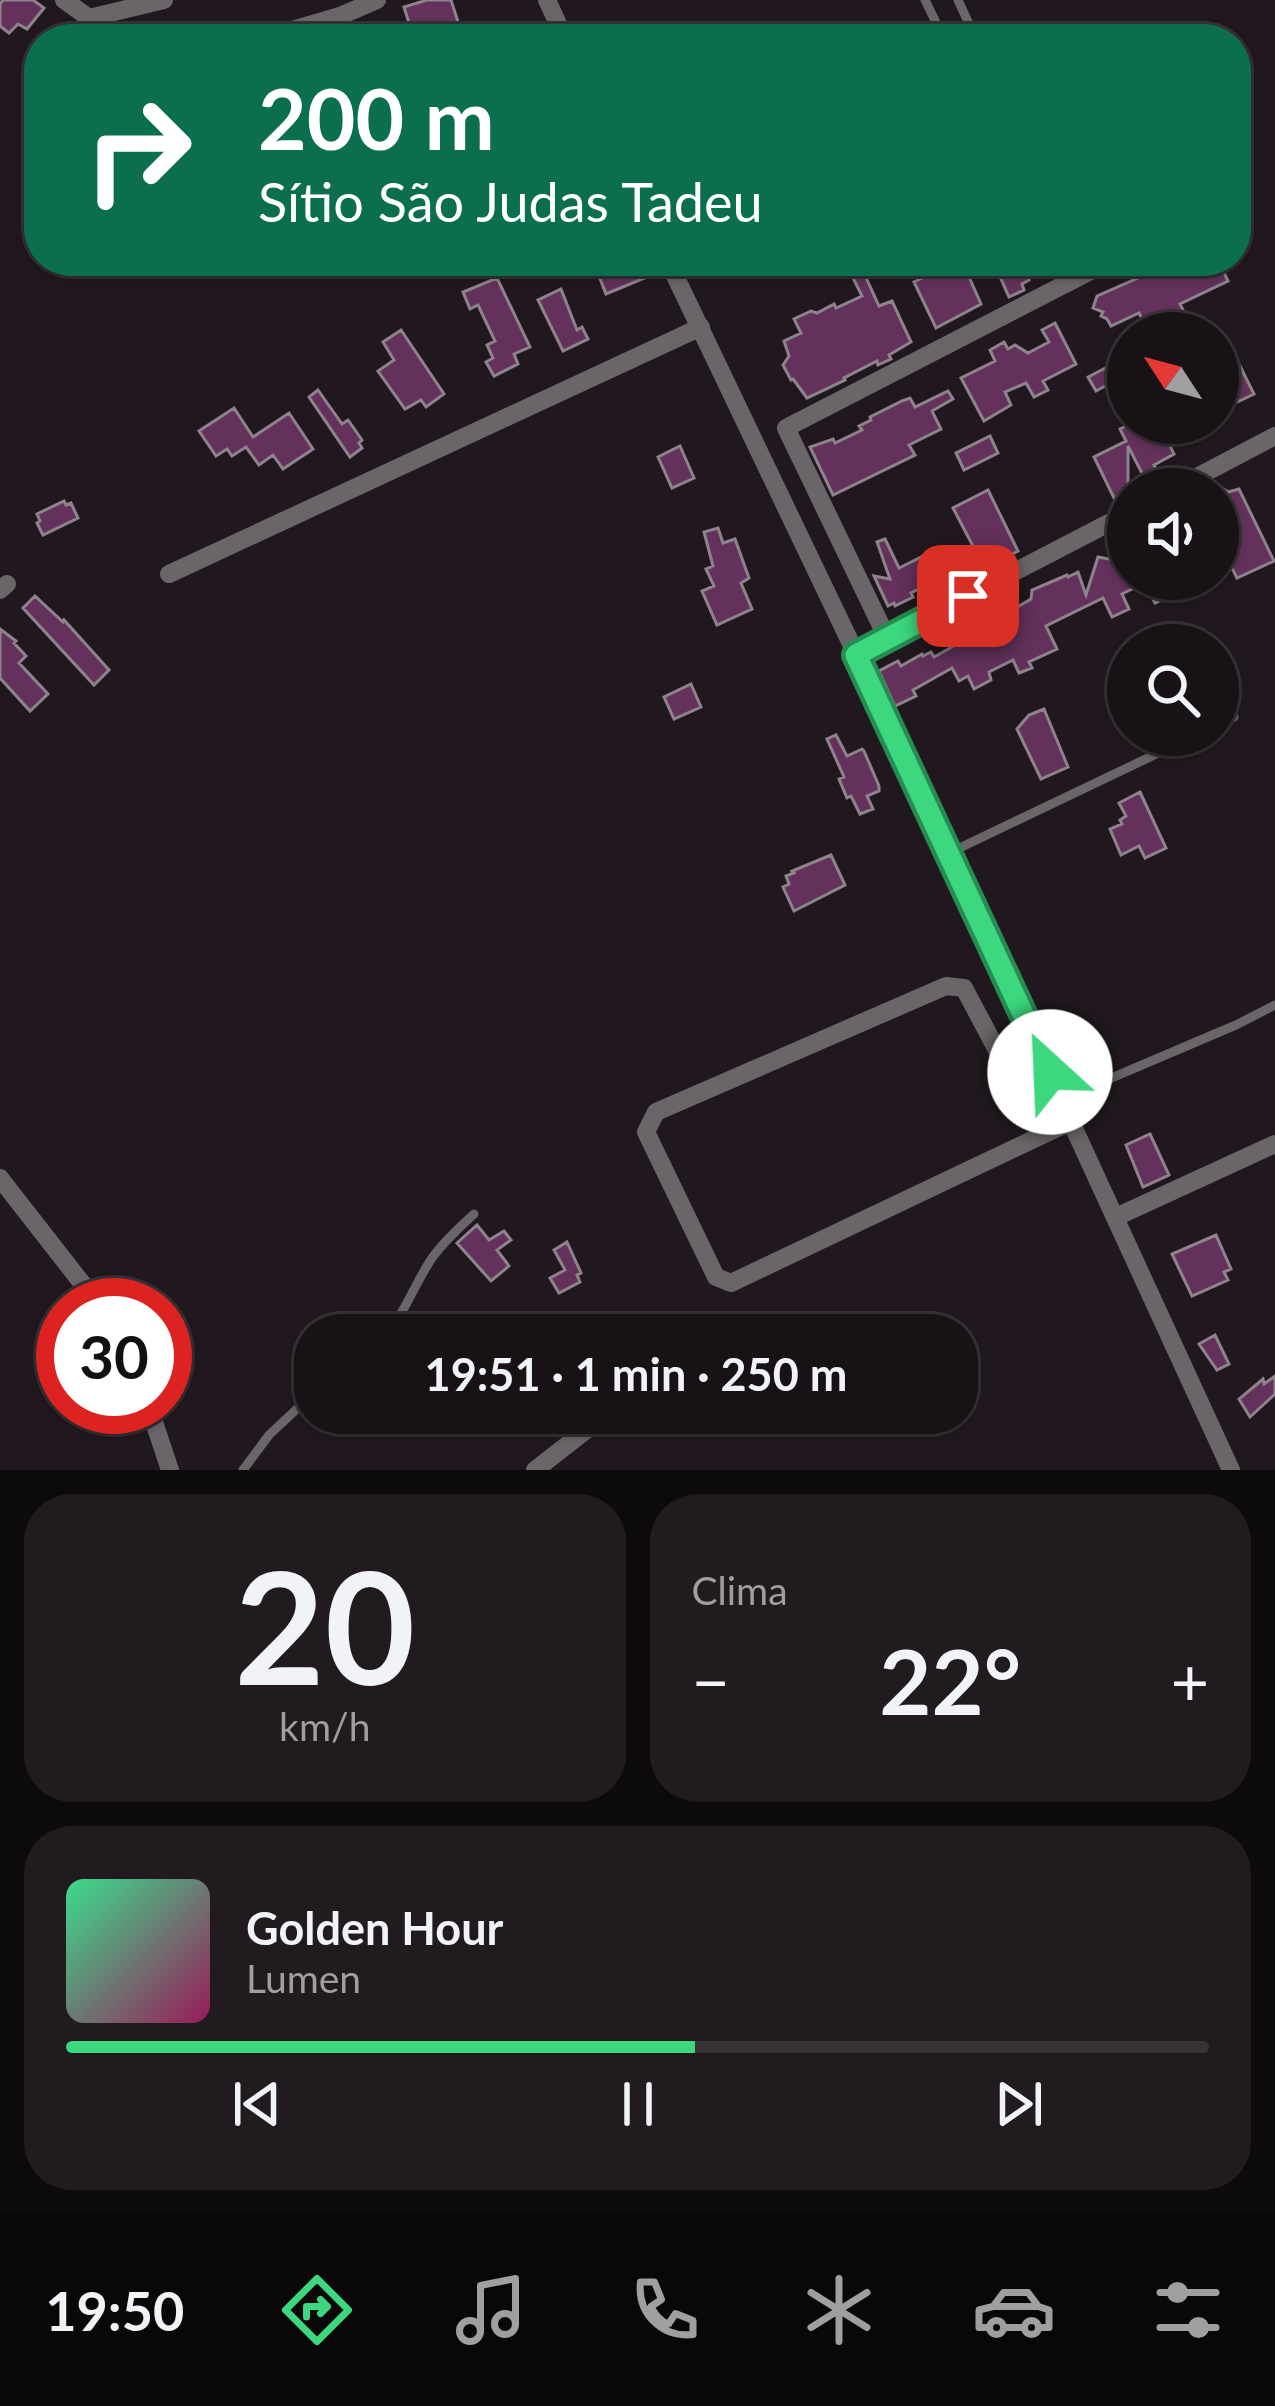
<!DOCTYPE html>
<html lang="pt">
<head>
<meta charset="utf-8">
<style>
  :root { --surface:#181216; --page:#211b1f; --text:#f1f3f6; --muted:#9f9ea1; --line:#363235; --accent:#3cd77e }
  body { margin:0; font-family:Lato,sans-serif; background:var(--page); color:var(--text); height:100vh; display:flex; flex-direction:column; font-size:45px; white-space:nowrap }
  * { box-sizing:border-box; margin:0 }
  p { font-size:39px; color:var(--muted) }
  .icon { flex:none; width:66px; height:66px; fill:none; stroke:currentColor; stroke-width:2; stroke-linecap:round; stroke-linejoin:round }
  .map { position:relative; height:1470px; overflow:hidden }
  .details { display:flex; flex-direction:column; gap:24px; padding:24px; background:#0d0a0c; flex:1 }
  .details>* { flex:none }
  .top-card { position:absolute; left:24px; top:24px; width:1227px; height:252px; border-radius:48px; box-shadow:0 3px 9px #0004,0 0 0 3px var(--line); background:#0b6e4f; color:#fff; overflow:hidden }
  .needle { width:78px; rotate:306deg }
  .fabs { position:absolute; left:1107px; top:312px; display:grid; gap:24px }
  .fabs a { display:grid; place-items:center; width:132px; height:132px; border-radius:50%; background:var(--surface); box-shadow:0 3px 9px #0004,0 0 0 3px var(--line); font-size:60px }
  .speed { position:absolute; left:36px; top:1278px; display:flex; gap:24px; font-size:60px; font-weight:700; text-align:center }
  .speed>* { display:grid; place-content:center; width:156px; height:156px; border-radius:50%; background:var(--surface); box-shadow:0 3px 9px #0004,0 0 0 3px var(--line); line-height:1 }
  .speed .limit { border:18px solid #d22; background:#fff; color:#111 }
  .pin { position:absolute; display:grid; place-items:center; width:102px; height:102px; color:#fff; margin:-51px; border-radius:24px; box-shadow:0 6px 18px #0006 }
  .me { position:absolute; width:132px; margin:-66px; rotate:335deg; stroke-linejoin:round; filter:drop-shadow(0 0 9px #0008) }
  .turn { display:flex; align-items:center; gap:42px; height:252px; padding:0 36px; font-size:54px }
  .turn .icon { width:156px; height:156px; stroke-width:2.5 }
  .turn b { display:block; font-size:84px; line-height:102px }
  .big { font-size:90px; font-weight:700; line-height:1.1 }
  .details .tile { flex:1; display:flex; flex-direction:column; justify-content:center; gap:18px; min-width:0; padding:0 42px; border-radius:48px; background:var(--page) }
  .details .dial { align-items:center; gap:0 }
  .dial b { font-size:156px; line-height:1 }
  .song { display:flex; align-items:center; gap:36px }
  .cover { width:144px; height:144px; border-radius:18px; background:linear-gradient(135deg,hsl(150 70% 55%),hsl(330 70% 35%)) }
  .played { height:12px; border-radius:6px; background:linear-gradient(90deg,var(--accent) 55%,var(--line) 55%) }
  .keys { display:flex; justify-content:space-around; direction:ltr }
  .heat { display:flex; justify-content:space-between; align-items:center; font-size:66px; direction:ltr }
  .details .tiles { flex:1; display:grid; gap:24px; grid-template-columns:1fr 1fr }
  .tile:last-child { grid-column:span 2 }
  .trip { position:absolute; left:294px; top:1314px; width:684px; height:120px; border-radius:48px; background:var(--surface); box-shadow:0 3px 9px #0004,0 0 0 3px var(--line); font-weight:700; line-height:120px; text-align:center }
  .tab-bar { display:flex; height:192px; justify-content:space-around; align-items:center; background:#0a0709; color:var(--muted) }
  .tab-bar .icon { width:84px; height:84px }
  .tab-bar .active { color:var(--accent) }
  .tab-bar b { font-size:54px; color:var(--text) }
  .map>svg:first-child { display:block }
  .building { fill:#63315b; stroke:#8d838b; stroke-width:3 }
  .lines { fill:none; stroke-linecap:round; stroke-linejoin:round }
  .service { stroke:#696568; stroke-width:9 }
  .minor { stroke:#696568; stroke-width:18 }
  .route-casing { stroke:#278c52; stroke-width:30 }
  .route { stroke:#3cd77e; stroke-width:21 }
</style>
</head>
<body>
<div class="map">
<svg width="1275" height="1470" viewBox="0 0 1275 1470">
  <rect width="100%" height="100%" fill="#20181e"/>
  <!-- building -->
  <path class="building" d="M3 0H33L44 8 27 29 18 24 9 33 0 26V4Z
    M427 0H451L461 31 435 39H414L404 7Z
    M593 261H655V265L643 270 647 277 606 294Z
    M958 261H962L981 304 936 328 914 282Z
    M993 261H1044L1025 270 1029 280 1022 284 1024 290 1009 297Z
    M1168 261H1189L1194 271 1203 267 1205 272 1220 264 1228 281 1180 304 1184 312 1166 321 1170 328 1159 333H1149L1139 313 1111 326 1107 319 1101 316 1103 312 1093 308 1097 296 1147 274 1146 272Z
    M863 271 879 306 892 301 911 342 889 355 891 359 878 365 877 361 844 378 845 380 807 398 793 379 791 380 783 365 789 356 784 341 801 333 794 319 811 311 817 313 834 304 836 308 862 296 852 276Z
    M497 278 530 347 514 354 518 364 494 376 486 362 493 358 487 345 495 341 478 305 470 309 463 292Z
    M561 289 577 330 582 327 588 339 563 351 538 300Z
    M1055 323 1076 364 1043 381 1048 390 1034 397 1026 383 1005 392 1011 405 984 421 961 378 995 361 990 350 1004 342 1008 349 1015 345 1028 353 1049 342 1042 330Z
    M401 330 444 394 426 407 421 400 405 409 378 371 394 360 383 342Z
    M1235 356 1254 394 1218 411V365Z
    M1119 361 1128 377V389L1113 396 1107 385 1096 391 1088 377Z
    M318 390 342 424 348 420 362 440 359 443 362 448 350 457 309 397Z
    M948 391 953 399 932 411 941 429 909 445 915 455 833 495 810 447 833 439 835 443 862 430 859 426 871 420 870 417 902 401 910 398 915 407Z
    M234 408 253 437 289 413 313 449 283 469 273 455 259 465 246 447 232 456 227 449 216 456 199 431Z
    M1133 423H1159L1174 454 1154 465 1160 477 1147 483 1128 446V492L1114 498 1094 457 1126 441 1120 429Z
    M990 436 998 453 964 470 956 453Z
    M680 446 694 478 672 488 658 457Z
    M1218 485 1228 492 1239 489 1274 561 1237 578 1232 568 1227 570 1218 551Z
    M988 490 1018 551 985 569 953 508Z
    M64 501 66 505 71 503 78 518 43 535 37 523 40 521 37 514Z
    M718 528 723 543 735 539 749 578 741 583 752 609 717 625 702 591 714 586 706 569 713 566 704 532Z
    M885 539 899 568 929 553 941 578 911 593 913 597 895 606 894 603 888 606 874 576 890 579 877 542Z
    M1128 544V579H1162L1170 596 1155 603 1145 583 1122 594 1129 609 1112 617 1103 598 1046 626 1057 649 1029 662 1032 668 1019 673 1013 660 989 672 991 680 974 689 968 676 959 681 952 668 913 690 916 696 895 706 879 671 898 661 901 666 922 654 923 656 931 652 934 657 959 643 954 633 995 610 997 613 1013 606 1014 609 1031 599 1032 590 1067 575 1068 577 1078 572 1086 595 1098 557 1114 560 1116 554 1120 555Z
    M35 596 63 622 64 620 109 670 94 685 23 608Z
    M0 629 16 641 14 643 26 656 19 663 48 694 30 711 0 678Z
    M691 684 701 707 674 719 664 697Z
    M1044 709 1068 767 1041 779 1017 729 1029 715Z
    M836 735 847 756 862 749 864 751 879 786V791L867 796 873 809 860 814 851 796 847 798 839 779 844 777 827 739Z
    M1140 792 1166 848 1145 858 1139 846 1121 855 1110 829 1122 824 1120 820 1126 816 1119 803Z
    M831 855 845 885 794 911 783 887 789 884 786 876 794 873 792 871Z
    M1150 1134 1169 1175 1143 1187 1126 1145Z
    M477 1225 489 1240 504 1231 511 1240 497 1250 509 1266 491 1281 457 1243Z
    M1216 1235 1231 1269 1224 1272 1228 1280 1192 1296 1172 1254Z
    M567 1242 581 1273 577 1275 580 1282 559 1293 550 1278 565 1270 554 1250Z
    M1215 1335 1229 1364 1217 1370 1199 1344Z
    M1275 1376V1394L1250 1417 1239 1399 1263 1379 1264 1384Z"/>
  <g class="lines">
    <!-- service -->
    <path class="service" d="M925 0 944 39
      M958 0 976 39
      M1041 39 1057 32 1064 33 1069 39
      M1218 725 1234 717
      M947 854 1196 735
      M1062 1099 1236 1025 1275 1005
      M385 1335C406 1312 415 1283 432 1258 444 1241 459 1228 474 1214
      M243 1470 269 1435 315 1392"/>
    <!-- minor -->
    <path class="minor" d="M64 0 89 18 164 0
      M547 0 565 39
      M262 39 340 16 377 0
      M668 261 856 654 1231 1470
      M1174 489 1275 436
      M169 574 701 327
      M0 590 7 584
      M887 638 786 428 1110 261
      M856 654 1128 513
      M1042 1135 964 988 946 986 656 1112 646 1132 716 1277 731 1283 1072 1121
      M0 1178 99 1305
      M1116 1217 1275 1144
      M149 1407 170 1470
      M535 1470 608 1413"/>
  </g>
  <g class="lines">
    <!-- route casing -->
    <g class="route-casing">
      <path id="route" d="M968 596 856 655 1050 1072"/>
    </g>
    <!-- route -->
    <use href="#route" class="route"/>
  </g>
</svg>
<div class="fabs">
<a><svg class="needle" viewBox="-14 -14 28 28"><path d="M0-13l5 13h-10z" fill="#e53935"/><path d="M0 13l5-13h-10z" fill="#9f9ea1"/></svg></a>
<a><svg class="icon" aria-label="sound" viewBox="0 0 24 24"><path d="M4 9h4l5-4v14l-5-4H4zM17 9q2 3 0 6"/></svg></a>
<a><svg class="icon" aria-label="search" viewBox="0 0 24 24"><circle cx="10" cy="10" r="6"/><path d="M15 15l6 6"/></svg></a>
</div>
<div class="speed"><div class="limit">30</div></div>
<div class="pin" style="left:968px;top:596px;background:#d93025"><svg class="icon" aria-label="arrive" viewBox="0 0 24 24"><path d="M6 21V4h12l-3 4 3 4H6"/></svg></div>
<svg class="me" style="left:1050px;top:1072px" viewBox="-20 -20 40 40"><circle r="19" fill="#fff"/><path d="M0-13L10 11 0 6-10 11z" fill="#3cd77e"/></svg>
<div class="trip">19:51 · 1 min · 250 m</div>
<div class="top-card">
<div class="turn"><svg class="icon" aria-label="right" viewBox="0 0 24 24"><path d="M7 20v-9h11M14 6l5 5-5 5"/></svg><div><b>200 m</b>Sítio São Judas Tadeu</div></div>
</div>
</div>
<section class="details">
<div class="tiles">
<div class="tile dial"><b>20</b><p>km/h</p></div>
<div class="tile"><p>Clima</p>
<div class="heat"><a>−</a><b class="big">22°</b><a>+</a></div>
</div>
<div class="tile">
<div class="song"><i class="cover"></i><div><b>Golden Hour</b><p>Lumen</p></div></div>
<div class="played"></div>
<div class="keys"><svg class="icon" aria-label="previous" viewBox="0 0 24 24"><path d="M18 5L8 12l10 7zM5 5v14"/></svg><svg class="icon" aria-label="pause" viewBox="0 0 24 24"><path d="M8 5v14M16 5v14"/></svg><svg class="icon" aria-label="next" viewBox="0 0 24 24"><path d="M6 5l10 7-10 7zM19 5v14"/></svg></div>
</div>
</div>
</section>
<nav class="tab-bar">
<b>19:50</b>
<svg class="icon active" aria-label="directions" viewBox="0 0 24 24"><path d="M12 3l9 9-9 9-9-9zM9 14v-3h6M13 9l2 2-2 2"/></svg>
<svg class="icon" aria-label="music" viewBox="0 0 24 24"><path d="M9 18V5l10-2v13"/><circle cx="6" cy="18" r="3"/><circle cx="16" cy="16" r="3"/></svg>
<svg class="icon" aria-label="phone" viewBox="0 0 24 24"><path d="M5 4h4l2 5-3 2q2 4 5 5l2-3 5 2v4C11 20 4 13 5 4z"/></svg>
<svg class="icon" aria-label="climate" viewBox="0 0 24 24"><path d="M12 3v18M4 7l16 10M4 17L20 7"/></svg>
<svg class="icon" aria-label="car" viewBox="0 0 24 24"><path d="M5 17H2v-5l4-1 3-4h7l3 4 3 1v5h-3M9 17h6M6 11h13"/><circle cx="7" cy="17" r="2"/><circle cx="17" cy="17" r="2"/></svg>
<svg class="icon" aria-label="filters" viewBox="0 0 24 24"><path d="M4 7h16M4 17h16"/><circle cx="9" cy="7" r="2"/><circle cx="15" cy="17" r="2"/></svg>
</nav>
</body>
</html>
